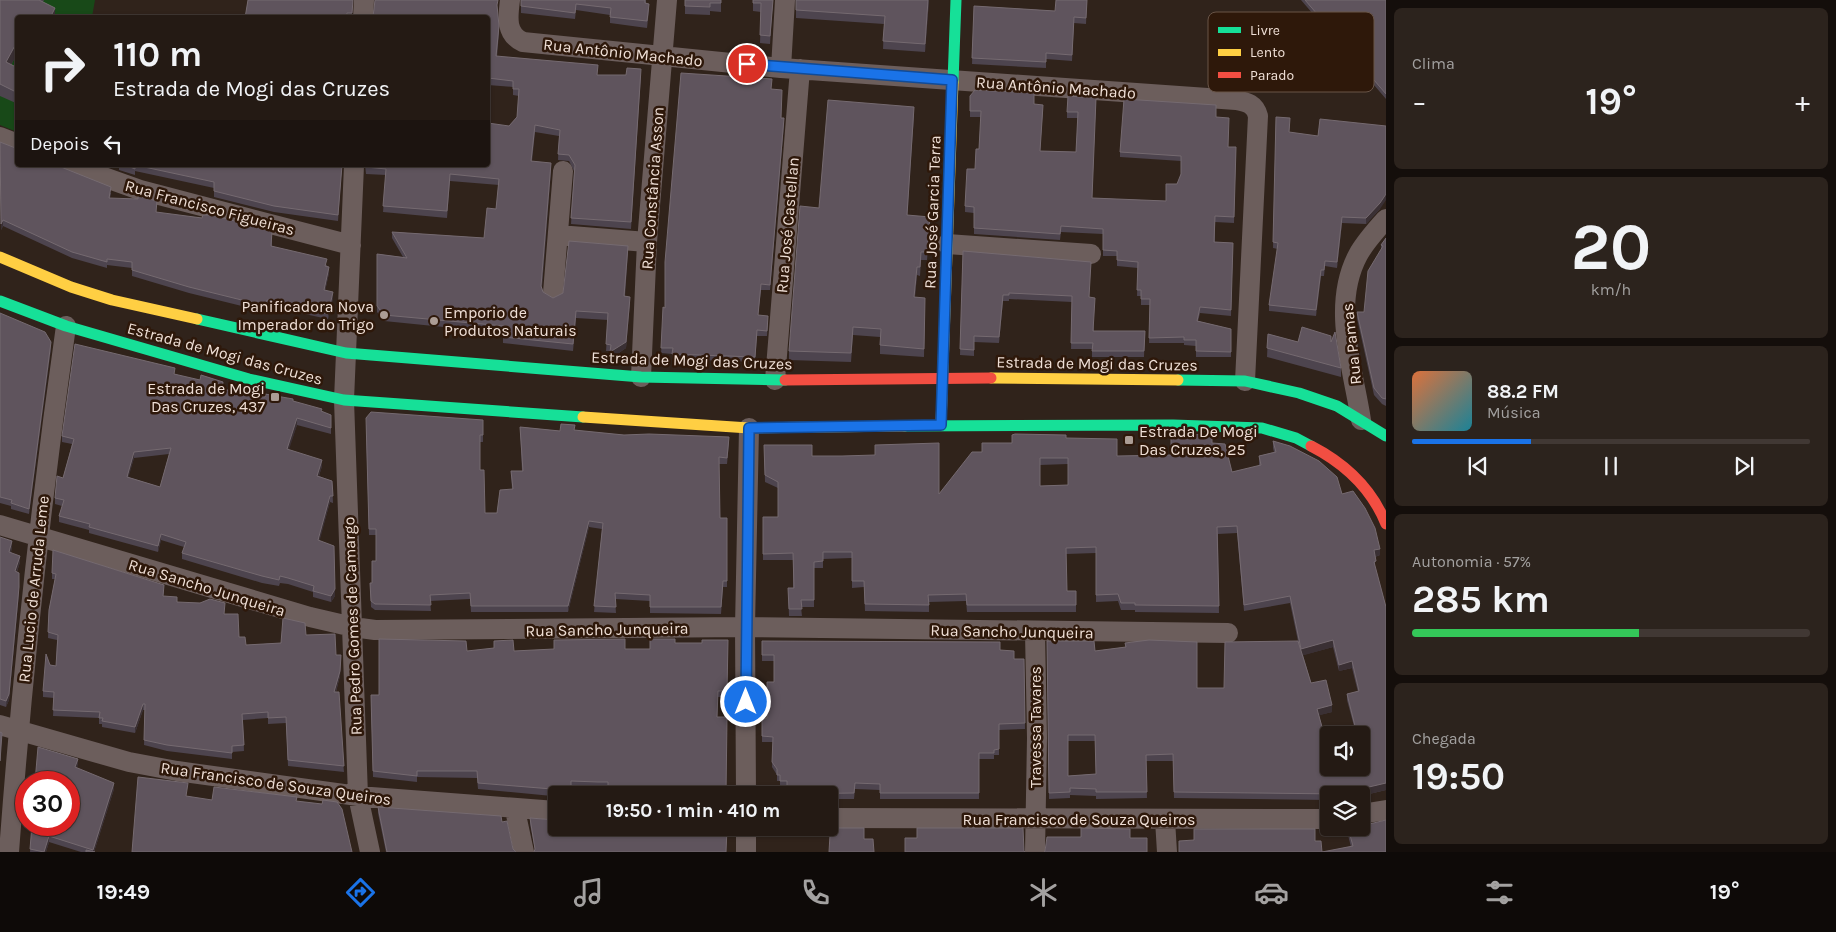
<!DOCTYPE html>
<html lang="pt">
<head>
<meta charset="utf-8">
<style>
  :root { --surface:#241a14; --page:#2c231d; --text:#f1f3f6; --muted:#a3a1a0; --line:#413834; --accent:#1a73e8 }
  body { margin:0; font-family:Karla,sans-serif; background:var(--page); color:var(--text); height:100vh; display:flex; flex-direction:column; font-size:19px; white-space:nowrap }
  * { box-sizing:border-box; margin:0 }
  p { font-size:16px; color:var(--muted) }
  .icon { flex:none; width:28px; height:28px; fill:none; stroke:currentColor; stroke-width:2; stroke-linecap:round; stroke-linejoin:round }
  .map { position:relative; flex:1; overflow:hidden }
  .details { display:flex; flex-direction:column; gap:8px; padding:8px; background:#140e0b; width:450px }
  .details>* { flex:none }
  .guide { position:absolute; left:15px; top:15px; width:475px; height:152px; border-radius:5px; box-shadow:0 1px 4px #0004,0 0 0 1px var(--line); background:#241a14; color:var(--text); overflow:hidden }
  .tools { position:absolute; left:1320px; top:726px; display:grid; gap:10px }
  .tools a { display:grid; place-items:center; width:50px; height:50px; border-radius:5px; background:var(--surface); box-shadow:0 1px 4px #0004,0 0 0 1px var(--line); font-size:25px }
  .speed { position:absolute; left:15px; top:771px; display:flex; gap:10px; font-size:25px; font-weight:700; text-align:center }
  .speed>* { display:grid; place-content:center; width:65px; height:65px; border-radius:50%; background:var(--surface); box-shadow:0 1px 4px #0004,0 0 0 1px var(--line); line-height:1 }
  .speed .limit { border:8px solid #d22; background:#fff; color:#111 }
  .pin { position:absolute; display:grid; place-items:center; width:42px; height:42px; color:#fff; margin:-21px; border:2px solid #fff; border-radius:50%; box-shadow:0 1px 5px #0007 }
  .me { position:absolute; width:55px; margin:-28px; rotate:0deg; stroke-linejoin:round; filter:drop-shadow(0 0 4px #0008) }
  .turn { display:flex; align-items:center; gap:18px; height:105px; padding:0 15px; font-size:22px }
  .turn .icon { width:65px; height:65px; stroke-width:2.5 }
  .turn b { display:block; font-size:35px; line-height:42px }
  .then { display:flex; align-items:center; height:48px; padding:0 15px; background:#0003; gap:10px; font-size:19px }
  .big { font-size:38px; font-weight:700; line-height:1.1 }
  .details .card { flex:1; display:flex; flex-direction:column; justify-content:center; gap:8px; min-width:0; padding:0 18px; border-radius:8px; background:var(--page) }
  .details .dial { align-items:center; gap:0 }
  .dial b { font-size:65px; line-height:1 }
  .song { display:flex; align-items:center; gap:15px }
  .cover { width:60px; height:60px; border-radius:8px; background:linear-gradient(135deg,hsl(20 70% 55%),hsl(190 70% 35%)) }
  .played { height:5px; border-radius:2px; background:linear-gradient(90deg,var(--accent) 30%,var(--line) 30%) }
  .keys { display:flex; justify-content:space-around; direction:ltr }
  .heat { display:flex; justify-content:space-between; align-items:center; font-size:28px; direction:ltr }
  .charge { height:8px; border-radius:4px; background:linear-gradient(90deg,#34c759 57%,var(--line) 0) }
  .trip { position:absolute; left:548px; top:786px; width:290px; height:50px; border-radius:5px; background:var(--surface); box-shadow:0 1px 4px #0004,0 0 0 1px var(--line); font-weight:700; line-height:50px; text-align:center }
  .menu { display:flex; height:80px; justify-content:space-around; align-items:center; background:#0e0a08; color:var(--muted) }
  .menu .icon { width:35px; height:35px }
  .menu .current { color:var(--accent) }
  .menu b { font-size:22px; color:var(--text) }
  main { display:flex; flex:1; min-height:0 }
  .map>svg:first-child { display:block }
  .green { fill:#184918 }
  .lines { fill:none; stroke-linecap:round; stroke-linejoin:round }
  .street { stroke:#6c5e5c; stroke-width:20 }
  .fast { stroke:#16e098; stroke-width:11 }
  .slow { stroke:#ffcf43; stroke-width:11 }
  .jam { stroke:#f24e42; stroke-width:11 }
  .wall { fill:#4d444e; fill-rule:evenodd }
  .shaded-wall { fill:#3a3034 }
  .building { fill:#5f545d; stroke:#756a70; fill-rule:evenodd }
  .route-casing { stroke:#114b97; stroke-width:12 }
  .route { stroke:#1a73e8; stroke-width:9 }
  .poi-dot { fill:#ac9d95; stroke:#2e180a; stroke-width:2 }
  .labels { text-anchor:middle; stroke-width:5; stroke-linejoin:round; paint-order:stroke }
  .street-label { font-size:16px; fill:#efdfd6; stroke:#2e180a }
  .poi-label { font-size:16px; fill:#efdfd6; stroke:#2e180a; text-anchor:end }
  .key { fill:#2e180a; stroke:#685447; stroke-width:1 }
  .key-label { font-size:14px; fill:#efdfd6 }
</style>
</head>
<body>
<main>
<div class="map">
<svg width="1386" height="852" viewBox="0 0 1386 852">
  <rect width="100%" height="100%" fill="#30231b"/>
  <!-- green -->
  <path class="green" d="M0 0H95L92 17 18 18 17 132 0 125Z"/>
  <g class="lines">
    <!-- street -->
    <path class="street" d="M510 0C508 16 505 34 523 42L781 68 1236 100C1247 102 1255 104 1258 116L1245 381
      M363 18 364 0
      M781 68 785 0
      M0 137 18 144
      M70 165 140 190 351 245
      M354 165 344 400 358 796 370 852
      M558 235 647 242
      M947 244 1091 254
      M553 293 563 171
      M641 377 647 242 667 0
      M775 380 800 69
      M1361 420C1353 368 1331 305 1358 255 1365 242 1376 230 1386 219
      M0 525 310 617 353 627 375 630 745 627 1228 633
      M0 725 129 762 177 771 358 796 556 811
      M746 795 745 627 749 428
      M515 810 524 852
      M1361 814 1386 810
      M829 818 1329 819
      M1165 820 1167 852
      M9 852C22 676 41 501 66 326
      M746 852V828
      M1035 852 1037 738 1035 632"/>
    <!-- fast -->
    <path class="fast" d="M953 82 956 0
      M0 301 66 326 249 379 344 400 583 417
      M197 319 346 353 641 377 785 380
      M1178 380 1245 381 1299 393 1337 406 1386 436
      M905 426 1173 425 1262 428 1296 438 1311 446"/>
    <!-- slow -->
    <path class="slow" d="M0 257 71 287 112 300 197 319
      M991 378 1178 380
      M583 417 749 428 905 426
      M941 425 953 82"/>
    <!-- jam -->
    <path class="jam" d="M785 380 991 378
      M1311 446C1344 463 1372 489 1386 524"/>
  </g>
  <!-- wall -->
  <path class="wall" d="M0 0H44L43 2 55 18H18V52L11 65 18 68V104L0 96Z
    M248 0H353L352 18H245Z
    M375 0 497 9 499 32 497 57 598 75H641L631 229 571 224 574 171 569 161 558 160 559 136 535 132 532 161 551 170 542 287 543 292 553 298 563 293 628 252 625 296 630 303 626 348 610 359V351H606L608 320 576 318 573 351 503 343V333L384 321 377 312V254L403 257 392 238V232L484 238 496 209 499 185 450 181 447 218 383 212 386 175 366 174 365 165H488L509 126 517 117 519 96 513 95V87L488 85V18H373Z
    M521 0H646V3L649 10 647 28 610 23V15L576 10 575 19 521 13Z
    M685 0H721V12L710 11V15L685 14Z
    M753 0H773L770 44 760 43 761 12 753 11Z
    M796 0H929L925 52 883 49 884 24 796 18Z
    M1087 0 1086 24 1074 23 1072 61 1046 59V68L972 64 974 6 1055 11Z
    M1301 0H1386V99Z
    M772 89 781 118 784 124 770 290H761L758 315 768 321 767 336H757L755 362 672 359V354L661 353 665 308Z
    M970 96 1034 104 1043 110 1040 151 1076 152 1078 118H1067V112L1096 98 1092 198 1166 201 1177 184 1181 174V161L1120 157V152L1216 117 1228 147H1236L1234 223 1215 222V242L1233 243 1231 316 1200 313 1198 321 1231 329V357H1196V346L1184 345V343H1149L1150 305H1141V296H1137L1138 268 1117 266V256H1103V234L1061 232 1060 240 974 234V213L965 212V206L975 169 979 149 981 117H970Z
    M914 115 907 215 930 226 927 260H921L920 276 917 275 915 297 925 298 924 357 880 354V337L853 335 851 362 789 360V351L819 208Z
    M1276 117 1290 124 1289 132 1380 209 1366 224 1342 223 1337 268 1325 266 1324 276H1321L1316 316 1269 311V305L1278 249 1273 248Z
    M0 142 111 193 110 198 157 212 272 237V246L327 265 326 267 329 273 325 291 333 298 328 319 267 306 266 312 189 293 132 276V268L107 265V268L72 258 3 226 1 230Z
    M119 165H342L338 221 274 212 214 197V188L135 171V175L119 170Z
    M1386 238V406L1382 404 1374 395 1357 318V312H1364L1381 250V245Z
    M963 251 1089 297 1094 331H1145L1144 357H1092V349H1071L1072 302 1009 299V301H1003L999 343 974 342V356L960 355Z
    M0 313 51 348 29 514 11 509V506L0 503Z
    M1268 334 1298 342H1331L1341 368V377L1267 357Z
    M175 374 223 389 265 397 293 401 331 415V434L297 425 288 450 322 466 319 476 332 481 333 503 330 502 319 541 335 596 331 602 313 597V592L288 584 280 583 279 586 262 583 182 559V553L184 547 161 540 158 552 89 533V530L59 522V516L62 506 55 504V498L63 478 72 444 62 442V436ZM169 454 160 487 128 477 134 458Z
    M483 420V442H480V470L485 513H497L512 489 511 471H522L520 427 560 431H575L624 435 729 443 727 464H719L720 518H727V587H723L721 614 650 613V601L615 599 616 613 594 612 602 529 589 527 568 612H471L470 599 430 601 431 611 375 610 371 607 370 583H372L376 561V535H369L366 425Z
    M1066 438 1117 456 1171 455 1212 443 1232 472 1259 466V456L1274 452 1273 448V441L1342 494 1380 555 1375 557V568L1386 607V790L1361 796 1329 795V800L1174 798 1173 761H1146L1147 798 1096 799V796L1070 795V798L1049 799 1047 641 1095 651 1125 647V643L1197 688H1224L1298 641 1290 603 1244 611 1237 533 1218 534 1219 613 1135 612V610H1121L1118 601 1096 602V553L1066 554 1067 591H1076V612H967L966 601 929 602V612L865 611 864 587 852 588V558L823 559V568H814V607H801L802 616H789L788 588H793V560H763V517H778V488L765 482 764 445 812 456 939 494 982 452 1012 443ZM1068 464V485L1040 486V465ZM1333 647 1339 671 1352 668 1358 692 1347 694V700L1354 726 1324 734 1319 715 1332 712 1311 683 1303 655ZM1068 741H1095L1096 774 1068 776Z
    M0 537 12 547 11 552 20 562 17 572 19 593 9 700 6 707 0 705Z
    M52 573 164 591 163 596 177 602 224 614 239 637 246 645 281 643 306 635 336 655H341L340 676 336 692 344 772 288 766 286 723 268 724V718L243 720 244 751 232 752V759L167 751 144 745 145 710H143L135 733 102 727V724H99V718L53 716 54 698 43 697V691L50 665 56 666 57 640 48 638 49 610 55 579H52Z
    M728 640 727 697H718L717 717 726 795H608V789L571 787V795L552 796 478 789 477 778 417 777V782L373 777 371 695H379L467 651H514L650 649 675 643H702Z
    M762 641 1000 650 1014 659H1024L1025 729 999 730V755H994V759H979V799H880V790L855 789 854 799H829V795H787V787H780V781H777V775L772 767 773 742H762V718H767L774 682V661H762Z
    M78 765 76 768 114 789 94 852H95H81L49 842 46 852H30L32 825 69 782Z
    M378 807 502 822 513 849 516 852H386L378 813Z
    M530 818 556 820 535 850 530 824Z
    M1348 828 1386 852H1179V841H1315L1322 852 1351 847 1348 835Z"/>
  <!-- shaded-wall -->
  <path class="shaded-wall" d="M928 0H929L925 52V44Z
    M55 8V18H50Z
    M18 40V52L6 74V62Z
    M914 107V115L907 224V215Z
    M784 118V124L770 290V285Z
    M551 163V170L541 292V286Z
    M1386 194V200L1380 209 1366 224V218Z
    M1342 217V223L1337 268V262Z
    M3 220V226L1 230V224Z
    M329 267V273L324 296V290Z
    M917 267V275L914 306V297Z
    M1321 270V276L1316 316V310Z
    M333 292V298L328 319V314Z
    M1003 295V301L999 343V337Z
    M630 297 626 348 610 359V352Z
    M51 342V348L29 514V509Z
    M297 418V425L287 456V449Z
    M134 452V458L127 483V477Z
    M322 460V466L317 482V476Z
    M330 496V502L318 547V540Z
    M589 521V527L568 612V606Z
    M161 534V540L158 552V546Z
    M12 541V547L9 558V552Z
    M1380 549V555L1374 557V550Z
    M20 556V562L15 577V571Z
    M19 573V593L9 700 6 707Z
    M335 589V596L331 602V596Z
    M1333 640V647L1301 656V649Z
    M1352 661V668L1339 671V665Z
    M340 671V676L334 698V692Z
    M143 704V710L135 733V727Z
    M1332 705V712L1317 716V709Z
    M78 759V765L75 773V767Z
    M114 783V789L94 852H93V850Z
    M1386 783V790L1361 796 1339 795V794Z
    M49 836V842L46 852H44Z"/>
  <!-- building -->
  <path class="building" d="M0 0H39L55 8 50 18H18V40L6 62 18 68V93L0 84Z
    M248 0H353L352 13H347L346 18H245Z
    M375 0H498L497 5 499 26 496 56 598 65 597 75H626L627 68 641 69 631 222 571 218 575 165 569 155 558 154 560 130 535 125 531 161 551 163 541 286 543 292 553 298 563 293 569 241 628 246 624 296 630 297 626 342 610 352 611 345 606 344 608 313 576 311 573 344 503 337 504 326 384 315 377 306V254L407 258 392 232 484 238 487 208 496 209 499 179 450 174 447 211 383 206 386 169 366 167 365 165H488V123L509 126 517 117 519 89H513V81L488 78V18H376L373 17Z
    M521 0H645V3L649 4 647 21 610 17 611 8 576 4 575 13 521 6Z
    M685 0H721V3H710V7L685 6Z
    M753 0H773L770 36 760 35 761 3H753Z
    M796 0H928L925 44 883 41 885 16 796 10Z
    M1056 0H1087L1086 18 1074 17 1072 55 1046 53V62L972 58 974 6 1055 11Z
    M1305 0H1386V94Z
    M681 73 772 79 771 89 782 90 781 118H784L770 285 761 284 758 315 768 316 767 331 757 330 755 357 672 354 673 348H661L663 307 665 308V262Z
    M975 90 1034 93V104L1043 105 1040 151 1076 152 1078 112H1067L1068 96 1096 98 1092 198 1166 201V184H1177L1181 174V156L1120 152 1124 99 1216 105V117L1229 118 1228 147H1236L1234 217 1215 216 1214 242 1233 243 1231 310 1200 307 1197 321 1231 329V352L1196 351V340H1184V337L1149 338 1150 299H1141V290H1137L1138 262 1117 260V251L1103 250V229L1061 226 1060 234 974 228V207L965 206 967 169H975L976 149H979L981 111H970V96Z
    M828 100 914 107 907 215 930 217 927 252H921L920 267H917L914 297 925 298 924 349 880 345 881 329 853 327 851 353 789 351 800 206 819 208Z
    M1276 117 1290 118 1289 132 1318 136 1320 119 1386 126V194L1380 203 1366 218 1342 217 1337 262 1325 261 1324 270H1321L1316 310 1269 305 1278 243 1273 242Z
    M0 142 18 149V165H56L111 187 109 198 138 199V196L157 201 156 212 202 218 203 215H212L272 231 271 246 327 259 325 266 329 267 324 290 333 292 328 314 267 300 266 306 189 287 132 270V262L107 259V262L72 252 3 220 1 224Z
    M123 165H135V169L130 167Z
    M135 165H342L338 215 274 206 214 191V182Z
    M1386 238V399L1382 398 1374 388 1357 312H1364L1368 271 1383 246 1381 245Z
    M963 251 1091 262 1089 297 1095 298 1093 331H1145L1144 351H1092L1093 343H1071L1072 296 1009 293V295H1003L999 337 974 336V350L960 349Z
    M0 313 45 332 51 342 29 509 11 503 12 500 0 497Z
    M1302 327 1331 336V342L1335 332 1341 368 1267 348 1268 334 1298 342Z
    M75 344 175 368 174 374 200 380 201 375 223 382 222 389 265 397V394L293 399V401L322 409 321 411 331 415V428L297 418 287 449 322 460 317 476 332 481 333 496H330L318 540 334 546 335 589 331 596 313 591 314 586 288 578 280 576 279 580 262 576 182 553 186 542 161 534 158 546 89 527 90 524 59 516 64 500 55 498 57 476 63 478 74 439 62 436ZM171 448 160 487 127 477 134 452Z
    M371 412 483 420V435H480V470H484L485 513H497L500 490 513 489 511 471H523L520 427 560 431 561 424 575 425 574 430 624 435 649 434 729 437 727 458 719 457 720 518H727V581H723L721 607H650V595L615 593 616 607 594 606 603 523 589 521 568 606H471L470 593 430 595 431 605 375 604 371 601 370 583H372V561H376V529H369L366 418Z
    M1015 434 1066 435V438L1117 439V456L1171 455V434L1212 435V443L1225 444 1232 472 1261 465 1259 456 1276 452 1273 441 1290 446 1319 461 1337 477 1342 494 1353 491 1365 508 1375 528 1380 549 1374 550 1376 561 1374 562 1386 607V783L1339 794 1174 792 1173 754 1146 755 1147 792H1096V789L1070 788V792L1049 793 1047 641H1094L1095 651 1126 647 1125 643 1149 640 1197 642V688H1224L1225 642 1298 641 1311 683 1326 680 1332 705 1317 709 1324 734 1355 726 1347 694 1359 691 1352 661 1339 665 1333 640 1301 649 1290 596 1244 605 1237 526 1217 527 1219 606 1135 605V603H1121L1118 594 1096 595V547L1066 548 1067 591H1076V605H967L966 594 928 595 929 605 865 604 864 581H852V552H823V561L814 562V600H801L802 609H789L788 588H794L793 553 763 554V517H778V482L765 475 764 445H812V456H842L875 455V445L939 443V494L972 452H982V443H1012V435ZM1040 458H1068V485L1040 486ZM1068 735H1095L1096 774 1068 776ZM1329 735H1361V768H1329Z
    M0 537 12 541 9 552 20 556 15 571 19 573V587L9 694 6 701 0 699Z
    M53 550 164 585 163 596 177 597V602L200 603 210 599 225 603 224 614H238L239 637H245L246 645 281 643 283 618 305 623 306 635 335 634 336 655H341L340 671 334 692H339L344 766 288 760 286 717 268 718V712L242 714 244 745 232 746V753L167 745 144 740 145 704H143L135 727 102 721 103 718H99L100 712 53 710 54 692 43 691 46 654 50 665 56 666 58 635 48 632 49 610 56 574 52 573Z
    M379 639 466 641 467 651 494 648V641L513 640 514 651 554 649V640L625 639V649H650V639H675V643H702V640H728L727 691H718L717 717H727L726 795 608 791V782H598L571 781V790L552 789 478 783 477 771H417V776L373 771 371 695H379Z
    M762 641 1000 642V650L1014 651V659H1024L1025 723 999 724V749L994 750V753H979V793H880V784L855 783 854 793 787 794V781H780V775H777V769L772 762 773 737 762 736V718H767V682H774V655H762Z
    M0 732 2 733 0 761Z
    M38 747 78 759 75 767 114 783 93 850 49 836 44 852 30 849 32 825H69V782H35Z
    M138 777 188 783 186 796 212 800 214 787 297 797 296 801 322 804 323 800 337 802 342 809 352 852H132Z
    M378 807 501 816 502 822 507 821 513 849 516 852H387Z
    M530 818 556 820V828H727L726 852H534L535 849Z
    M1386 820V852H1179V841L1194 840V829H1315V841H1321L1322 852 1353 846 1348 828H1361V826Z
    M837 828H864V839H873L874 852H829L830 835H837Z
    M917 828H1023L1024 851 1025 852H905V838H917Z
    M1081 828 1130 829V838H1147V852H1044L1045 851 1047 837H1081Z
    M86 850 95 852H86Z"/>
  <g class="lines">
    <!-- route casing -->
    <g class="route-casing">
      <path id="route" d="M746 702 749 428 941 425 952 80 747 64"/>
    </g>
    <!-- route -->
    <use href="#route" class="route"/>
  </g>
  <!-- markers -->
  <g class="poi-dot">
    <circle cx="384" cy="315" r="5"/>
    <circle cx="434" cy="321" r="5"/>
    <rect x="270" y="392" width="10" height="10" rx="2.5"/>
    <rect x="1124" y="435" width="10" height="10" rx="2.5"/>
  </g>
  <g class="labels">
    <!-- street labels -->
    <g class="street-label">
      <text transform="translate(623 52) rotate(6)" y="6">Rua Antônio Machado</text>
      <text transform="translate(1056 87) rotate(4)" y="6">Rua Antônio Machado</text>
      <text transform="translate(652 188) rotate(-86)" y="6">Rua Constância Asson</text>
      <text transform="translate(210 207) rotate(15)" y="6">Rua Francisco Figueiras</text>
      <text transform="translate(932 212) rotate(-88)" y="6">Rua José Garcia Terra</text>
      <text transform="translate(787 225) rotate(-85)" y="6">Rua José Castellan</text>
      <text transform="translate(1351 344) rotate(-96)" y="6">Rua Pamas</text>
      <text transform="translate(225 353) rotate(15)" y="6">Estrada de Mogi das Cruzes</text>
      <text transform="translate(692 360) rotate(2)" y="6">Estrada de Mogi das Cruzes</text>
      <text transform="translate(1097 363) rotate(1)" y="6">Estrada de Mogi das Cruzes</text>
      <text transform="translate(207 587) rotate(17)" y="6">Rua Sancho Junqueira</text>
      <text transform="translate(33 589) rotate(-84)" y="6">Rua Lucio de Arruda Leme</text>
      <text transform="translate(352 626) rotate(-92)" y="6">Rua Pedro Gomes de Camargo</text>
      <text transform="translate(607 629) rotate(-1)" y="6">Rua Sancho Junqueira</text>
      <text transform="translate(1012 631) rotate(1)" y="6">Rua Sancho Junqueira</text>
      <text transform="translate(1035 727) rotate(-90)" y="6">Travessa Tavares</text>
      <text transform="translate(276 783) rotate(8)" y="6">Rua Francisco de Souza Queiros</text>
      <text x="1079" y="825">Rua Francisco de Souza Queiros</text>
    </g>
    <!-- poi labels -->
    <g class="poi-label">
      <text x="374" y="312">Panificadora Nova<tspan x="374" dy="18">Imperador do Trigo</tspan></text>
      <text x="444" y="318" text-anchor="start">Emporio de<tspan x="444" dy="18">Produtos Naturais</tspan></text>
      <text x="265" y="394">Estrada de Mogi<tspan x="265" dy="18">Das Cruzes, 437</tspan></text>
      <text x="1139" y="437" text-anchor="start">Estrada De Mogi<tspan x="1139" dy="18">Das Cruzes, 25</tspan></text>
    </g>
  </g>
  <!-- legend -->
  <rect x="1208" y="12" width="166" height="80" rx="8" class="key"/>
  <rect x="1218" y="27" width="23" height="6" fill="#16e098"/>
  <rect x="1218" y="49" width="23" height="7" fill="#ffcf43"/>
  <rect x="1218" y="72" width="23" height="6" fill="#f24e42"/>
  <g class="key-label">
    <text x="1250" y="35">Livre</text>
    <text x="1250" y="57">Lento</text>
    <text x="1250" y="80">Parado</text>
  </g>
</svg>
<div class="tools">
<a><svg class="icon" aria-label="sound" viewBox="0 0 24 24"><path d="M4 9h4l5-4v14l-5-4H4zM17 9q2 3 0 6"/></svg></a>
<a><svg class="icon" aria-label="layers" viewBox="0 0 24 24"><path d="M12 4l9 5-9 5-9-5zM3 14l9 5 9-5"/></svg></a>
</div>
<div class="speed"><div class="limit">30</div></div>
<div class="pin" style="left:747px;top:64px;background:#d93025"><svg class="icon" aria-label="arrive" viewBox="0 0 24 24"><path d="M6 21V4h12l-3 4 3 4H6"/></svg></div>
<svg class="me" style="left:746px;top:702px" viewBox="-20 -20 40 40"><circle r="17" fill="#1a73e8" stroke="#fff" stroke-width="3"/><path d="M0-11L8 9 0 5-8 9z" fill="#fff"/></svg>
<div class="trip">19:50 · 1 min · 410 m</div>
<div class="guide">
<div class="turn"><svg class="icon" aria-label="right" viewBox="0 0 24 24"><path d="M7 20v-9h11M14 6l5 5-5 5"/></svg><div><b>110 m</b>Estrada de Mogi das Cruzes</div></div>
<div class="then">Depois<svg class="icon" aria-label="left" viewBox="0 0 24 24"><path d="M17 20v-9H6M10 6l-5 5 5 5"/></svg></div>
</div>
</div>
<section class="details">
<div class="card"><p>Clima</p>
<div class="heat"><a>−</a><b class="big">19°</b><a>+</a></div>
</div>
<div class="card dial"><b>20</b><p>km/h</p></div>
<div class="card">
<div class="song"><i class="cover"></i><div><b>88.2 FM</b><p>Música</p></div></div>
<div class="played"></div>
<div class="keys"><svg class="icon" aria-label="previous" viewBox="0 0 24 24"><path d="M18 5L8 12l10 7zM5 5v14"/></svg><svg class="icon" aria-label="pause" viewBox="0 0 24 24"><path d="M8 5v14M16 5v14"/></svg><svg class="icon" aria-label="next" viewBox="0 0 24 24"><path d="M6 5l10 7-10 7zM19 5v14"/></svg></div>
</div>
<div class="card"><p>Autonomia · 57%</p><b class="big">285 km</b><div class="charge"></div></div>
<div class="card"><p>Chegada</p><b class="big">19:50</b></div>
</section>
</main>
<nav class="menu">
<b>19:49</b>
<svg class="icon current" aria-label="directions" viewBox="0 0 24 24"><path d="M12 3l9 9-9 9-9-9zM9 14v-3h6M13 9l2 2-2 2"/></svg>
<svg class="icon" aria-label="music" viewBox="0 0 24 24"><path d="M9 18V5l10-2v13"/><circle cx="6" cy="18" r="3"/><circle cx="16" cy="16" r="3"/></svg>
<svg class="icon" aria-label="phone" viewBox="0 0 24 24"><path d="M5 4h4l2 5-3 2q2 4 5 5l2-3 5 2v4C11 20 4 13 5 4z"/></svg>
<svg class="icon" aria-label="climate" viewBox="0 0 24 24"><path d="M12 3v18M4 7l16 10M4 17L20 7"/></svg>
<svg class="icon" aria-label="car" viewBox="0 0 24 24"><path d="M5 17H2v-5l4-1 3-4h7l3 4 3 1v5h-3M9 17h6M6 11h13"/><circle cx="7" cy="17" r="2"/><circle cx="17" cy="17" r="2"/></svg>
<svg class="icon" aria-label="filters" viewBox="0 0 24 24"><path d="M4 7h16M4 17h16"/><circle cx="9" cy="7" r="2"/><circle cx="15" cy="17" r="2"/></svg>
<b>19°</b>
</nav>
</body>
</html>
